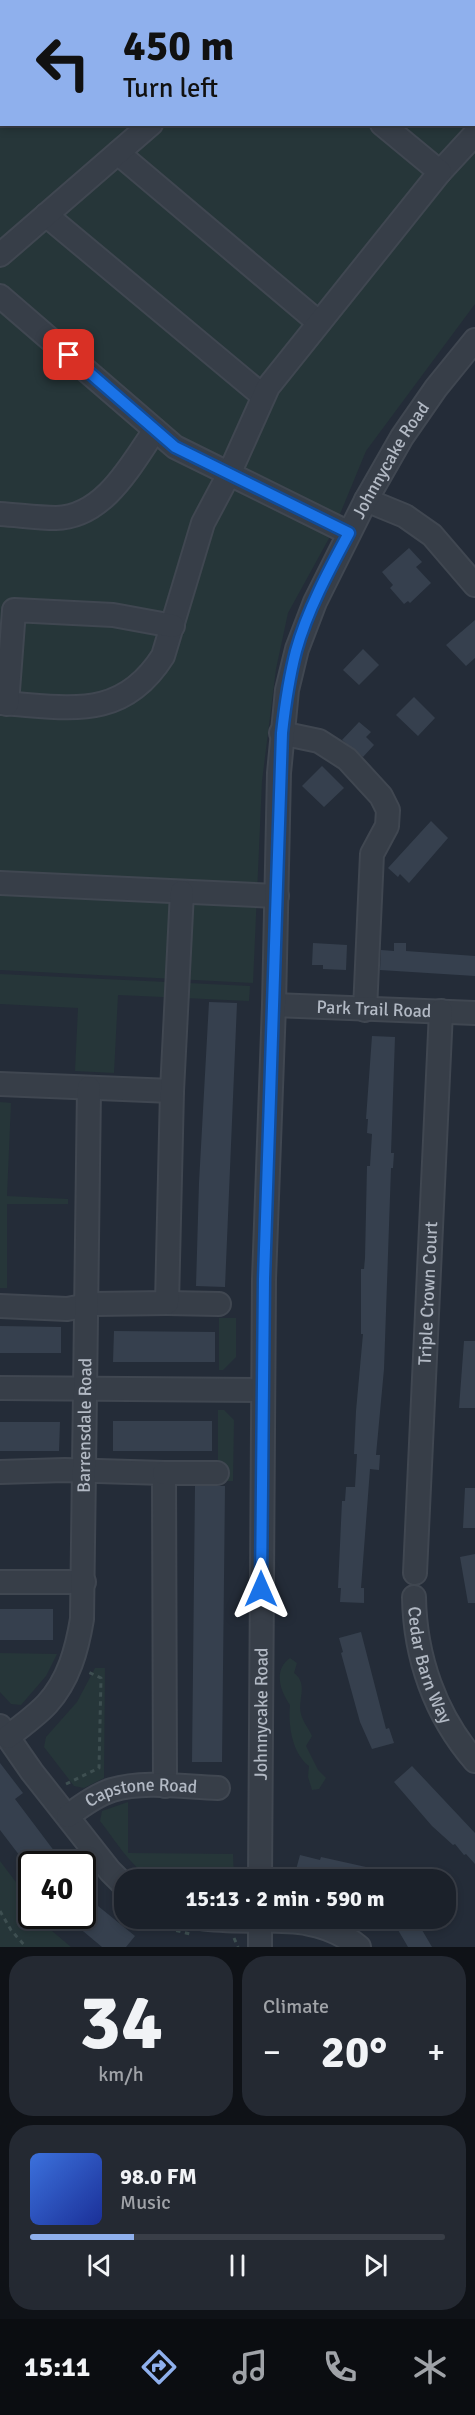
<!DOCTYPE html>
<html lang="en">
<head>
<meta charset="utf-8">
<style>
  :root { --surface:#1b212a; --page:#242932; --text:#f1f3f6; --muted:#a0a3a8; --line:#393e47; --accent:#8fb0ed }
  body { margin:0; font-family:Signika,sans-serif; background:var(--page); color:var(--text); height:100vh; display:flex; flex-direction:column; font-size:22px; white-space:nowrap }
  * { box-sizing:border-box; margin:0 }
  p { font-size:20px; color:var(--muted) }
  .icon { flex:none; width:33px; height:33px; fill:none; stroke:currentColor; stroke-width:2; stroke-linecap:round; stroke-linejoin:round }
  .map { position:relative; height:1947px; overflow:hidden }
  .details { display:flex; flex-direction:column; gap:9px; padding:9px; background:#0f1217; flex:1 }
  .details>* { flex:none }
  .guide { position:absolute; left:0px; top:0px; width:476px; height:126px; box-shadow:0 3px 9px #0003,0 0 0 2px var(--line); background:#8fb0ed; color:#111; overflow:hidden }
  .speed { position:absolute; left:18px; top:1851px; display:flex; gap:12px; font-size:30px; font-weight:700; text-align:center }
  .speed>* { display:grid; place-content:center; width:78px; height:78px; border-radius:50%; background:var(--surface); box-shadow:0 3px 9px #0003,0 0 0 2px var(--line); line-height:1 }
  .speed .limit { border:3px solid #111; border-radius:9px; background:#fff; color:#111 }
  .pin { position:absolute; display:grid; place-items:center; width:51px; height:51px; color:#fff; margin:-26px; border-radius:12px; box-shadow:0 3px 9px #0006 }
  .me { position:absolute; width:66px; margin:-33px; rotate:0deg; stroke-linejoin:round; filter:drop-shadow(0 0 4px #0008) }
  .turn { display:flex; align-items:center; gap:21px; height:126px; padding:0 24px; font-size:27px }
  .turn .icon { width:78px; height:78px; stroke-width:2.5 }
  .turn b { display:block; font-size:42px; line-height:51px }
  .big { font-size:45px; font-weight:800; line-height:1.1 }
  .details .widget { flex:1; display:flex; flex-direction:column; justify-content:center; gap:9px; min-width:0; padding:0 21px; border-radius:24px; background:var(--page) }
  .details .dial { align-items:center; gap:0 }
  .dial b { font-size:78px; line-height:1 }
  .song { display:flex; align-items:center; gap:18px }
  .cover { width:72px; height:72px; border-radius:9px; background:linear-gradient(135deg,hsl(220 70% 55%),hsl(230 70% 35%)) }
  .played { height:6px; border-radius:3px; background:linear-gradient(90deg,var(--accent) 25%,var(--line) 25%) }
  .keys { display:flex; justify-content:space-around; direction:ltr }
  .heat { display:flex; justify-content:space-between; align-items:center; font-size:33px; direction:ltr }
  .details .tiles { flex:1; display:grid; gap:9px; grid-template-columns:1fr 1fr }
  .widget:last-child { grid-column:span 2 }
  .trip { position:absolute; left:114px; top:1869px; width:342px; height:60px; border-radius:24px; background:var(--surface); box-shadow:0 3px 9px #0003,0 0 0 2px var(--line); font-weight:800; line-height:60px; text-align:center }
  .dock { display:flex; height:96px; justify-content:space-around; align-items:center; background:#0b0d11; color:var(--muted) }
  .dock .icon { width:42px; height:42px }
  .dock .on { color:var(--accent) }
  .dock b { font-size:27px; color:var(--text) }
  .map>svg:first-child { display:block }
  .green { fill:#263639; fill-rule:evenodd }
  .building { fill:#36404e }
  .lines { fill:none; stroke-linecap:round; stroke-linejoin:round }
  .minor-casing { stroke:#404751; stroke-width:26 }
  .path { stroke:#3e4f51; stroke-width:3; stroke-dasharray:4.5 4.5; stroke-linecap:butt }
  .minor { stroke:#373e48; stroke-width:22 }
  .route-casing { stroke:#114b97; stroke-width:15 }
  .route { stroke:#1a73e8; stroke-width:10 }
  .labels { text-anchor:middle; stroke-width:6; stroke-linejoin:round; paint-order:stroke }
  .street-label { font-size:18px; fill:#b2b9c4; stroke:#1d232d }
</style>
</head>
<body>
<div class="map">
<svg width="475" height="1947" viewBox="0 0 475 1947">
  <rect width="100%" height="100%" fill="#242c38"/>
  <!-- green -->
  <path class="green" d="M0 0H475V304L366 451 333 531 288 613 276 669 262 781 253 983 0 970ZM2 2H474V124H2Z
    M0 974 250 986 249 1001 118 995 114 1073 75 1071 78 1008 0 1004Z
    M0 1102 11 1103 7 1196 68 1199V1204H7V1288H0Z
    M219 1318H236V1357L223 1370H219Z
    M218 1410H224L234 1420 233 1481H221L218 1466Z
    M0 1653 57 1654 46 1676 21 1705 11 1704 0 1692Z
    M290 1658 297 1663 294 1673C309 1684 297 1700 301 1714 303 1722 309 1729 312 1736L306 1746 318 1770 326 1778 319 1789 312 1790 308 1777 309 1766C292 1753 288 1725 290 1705 280 1691 273 1670 290 1658Z
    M95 1668H105L104 1778 84 1788 74 1786 44 1747 46 1737 77 1702Z
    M128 1802V1853L233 1854 234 1879C219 1880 164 1883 154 1879 134 1872 113 1837 100 1821L102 1811Z
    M0 1861 31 1902 32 1916H53L45 1925 71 1947H0Z"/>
  <!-- building -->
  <path class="building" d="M409 548 422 562 416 567 431 583 410 603 408 601 404 604 390 588 393 585 382 572Z
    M475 620V658L466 666 446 645Z
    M363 649 379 665 359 685 343 670Z
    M414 697 435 718 418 736 396 715Z
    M359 722 371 732 366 737 374 745 363 757 342 740Z
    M322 766 344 788 324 807 302 786Z
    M431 821 448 838 409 883 400 874 398 877 388 868Z
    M313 943 347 945 346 970 323 969V965H312Z
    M394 943H406V951L475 956V976L380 970 381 950 394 951Z
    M209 1002 237 1003 225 1287 196 1286 199 1183Z
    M372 1036 395 1037 391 1153H394L393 1168H391L384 1369 376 1455H380L379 1470 370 1469 361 1588H364V1603L340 1602 341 1588H338L342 1501H345L346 1487H355L357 1454H354L356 1411 363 1334H361V1269H364L365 1258 367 1166H370L372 1134 367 1133 368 1119H366Z
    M0 1326 61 1327V1353H0Z
    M114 1331 215 1332V1362H113Z
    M464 1341H475V1408H459Z
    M113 1421H212V1451H113Z
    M0 1422H60L59 1451H0Z
    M195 1486H225L222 1762H192Z
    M465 1488H475V1528H463Z
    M475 1554V1603H468L460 1557Z
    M0 1609H53V1640H0Z
    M361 1632 386 1729 389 1728 394 1743 372 1749 360 1722 341 1653 343 1652 339 1638Z
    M0 1763 23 1793 15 1799 64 1864H26L0 1830Z
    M412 1766 475 1833V1864L466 1854 464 1855 455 1844 453 1845 432 1826 394 1782Z
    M300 1855 320 1860 321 1857 375 1869 372 1880H306L294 1877Z
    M82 1893 135 1936 126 1947H102L65 1916H82Z
    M391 1918H415L432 1947H408Z"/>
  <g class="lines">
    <!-- minor casing -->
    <g class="minor-casing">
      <g id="minor">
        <path d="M275 2 276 0"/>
        <path d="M118 153 318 322"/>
        <path d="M440 172 475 134"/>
        <path d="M46 215 263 396"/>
        <path d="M0 255 151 124"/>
        <path d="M0 296 175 447 349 533"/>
        <path d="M366 500 405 516 432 535 475 585"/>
        <path d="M0 514C18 515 37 518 56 518 104 517 131 465 155 430"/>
        <path d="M0 703C68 707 121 722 163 656L203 523 229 474 268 387 440 172 382 124"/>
        <path d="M7 704 14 610 113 615 173 626"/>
        <path d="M281 733 319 741 347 759 381 796 388 810 387 826 372 854 365 1010"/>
        <path d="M0 883 277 896"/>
        <path id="s1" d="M274 1005 475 1013"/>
        <path d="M0 1084 172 1091"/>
        <path d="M167 1303 219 1304"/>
        <path d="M0 1306 67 1309 94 1304 167 1303 172 1091 182 892"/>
        <path d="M0 1388 263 1390"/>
        <path d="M0 1472 65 1470 164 1473 165 1786"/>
        <path d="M164 1473H217"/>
        <path id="s2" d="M415 1573 441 1011"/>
        <path d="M0 1582H84"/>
        <path id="s3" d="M414 1597C415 1657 435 1715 475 1761"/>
        <path d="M0 1726 32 1772 110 1871 124 1885"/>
        <path id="s4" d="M8 1737C21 1726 36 1716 47 1704 69 1680 77 1649 82 1619L89 1088"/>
        <path id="s5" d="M68 1816C81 1806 96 1795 112 1790 144 1780 185 1787 218 1788"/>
        <path id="s6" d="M260 1880 264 1279 274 1005 279 773 287 690 297 649 315 602 366 500 402 437 436 388 475 340"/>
        <path d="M200 1918C257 1927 311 1907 359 1947"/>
        <path d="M260 1947V1918"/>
      </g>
    </g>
    <!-- path -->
    <path class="path" d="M66 1784 99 1768 101 1678 86 1671
      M0 1911 11 1930 26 1947
      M143 1918 151 1924 190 1934
      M234 1938 238 1947"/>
    <!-- minor -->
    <use href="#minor" class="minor"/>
  </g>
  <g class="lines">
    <!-- route casing -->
    <g class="route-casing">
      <path id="route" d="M69 355 175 447 349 533C329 570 307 611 296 651 289 678 285 706 282 733L264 1279 261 1589"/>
    </g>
    <!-- route -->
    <use href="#route" class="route"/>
  </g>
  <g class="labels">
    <!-- street labels -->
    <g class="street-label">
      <text dy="6" stroke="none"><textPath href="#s6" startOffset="1444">Johnnycake Road</textPath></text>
      <text dy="6" stroke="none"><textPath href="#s1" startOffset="100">Park Trail Road</textPath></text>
      <text dy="6" stroke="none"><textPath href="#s2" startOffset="280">Triple Crown Court</textPath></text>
      <text dy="6" stroke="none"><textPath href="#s4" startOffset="338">Barrensdale Road</textPath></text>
      <text dy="6" stroke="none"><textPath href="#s3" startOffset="70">Cedar Barn Way</textPath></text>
      <text dy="6" stroke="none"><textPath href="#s6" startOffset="166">Johnnycake Road</textPath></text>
      <text dy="6" stroke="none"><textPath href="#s5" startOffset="80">Capstone Road</textPath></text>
    </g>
  </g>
</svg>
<div class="speed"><div class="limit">40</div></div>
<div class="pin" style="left:69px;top:355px;background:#d93025"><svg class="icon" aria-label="arrive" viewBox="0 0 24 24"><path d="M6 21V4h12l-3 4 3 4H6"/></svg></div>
<svg class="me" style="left:261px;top:1589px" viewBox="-20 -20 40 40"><path d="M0-17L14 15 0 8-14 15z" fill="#1a73e8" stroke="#fff" stroke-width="4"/></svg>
<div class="trip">15:13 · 2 min · 590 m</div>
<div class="guide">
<div class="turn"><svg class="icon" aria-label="left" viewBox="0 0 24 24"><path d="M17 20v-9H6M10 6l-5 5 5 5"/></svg><div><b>450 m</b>Turn left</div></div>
</div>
</div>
<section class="details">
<div class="tiles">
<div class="widget dial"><b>34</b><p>km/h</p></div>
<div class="widget"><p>Climate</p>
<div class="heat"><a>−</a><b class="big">20°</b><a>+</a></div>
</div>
<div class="widget">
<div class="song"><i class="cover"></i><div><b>98.0 FM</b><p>Music</p></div></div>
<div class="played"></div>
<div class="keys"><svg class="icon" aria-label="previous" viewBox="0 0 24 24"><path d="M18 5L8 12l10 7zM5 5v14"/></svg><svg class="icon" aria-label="pause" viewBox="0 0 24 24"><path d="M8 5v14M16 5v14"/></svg><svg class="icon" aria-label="next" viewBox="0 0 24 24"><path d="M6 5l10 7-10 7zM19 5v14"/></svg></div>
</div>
</div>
</section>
<nav class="dock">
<b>15:11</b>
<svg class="icon on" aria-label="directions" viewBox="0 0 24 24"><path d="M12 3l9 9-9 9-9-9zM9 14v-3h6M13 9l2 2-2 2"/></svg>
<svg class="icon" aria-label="music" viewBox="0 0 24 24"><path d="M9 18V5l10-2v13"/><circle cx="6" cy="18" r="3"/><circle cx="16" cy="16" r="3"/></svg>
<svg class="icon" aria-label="phone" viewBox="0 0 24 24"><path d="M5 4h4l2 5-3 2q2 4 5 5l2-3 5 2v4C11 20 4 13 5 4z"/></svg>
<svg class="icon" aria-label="climate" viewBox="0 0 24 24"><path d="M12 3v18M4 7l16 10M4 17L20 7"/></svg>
</nav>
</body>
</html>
